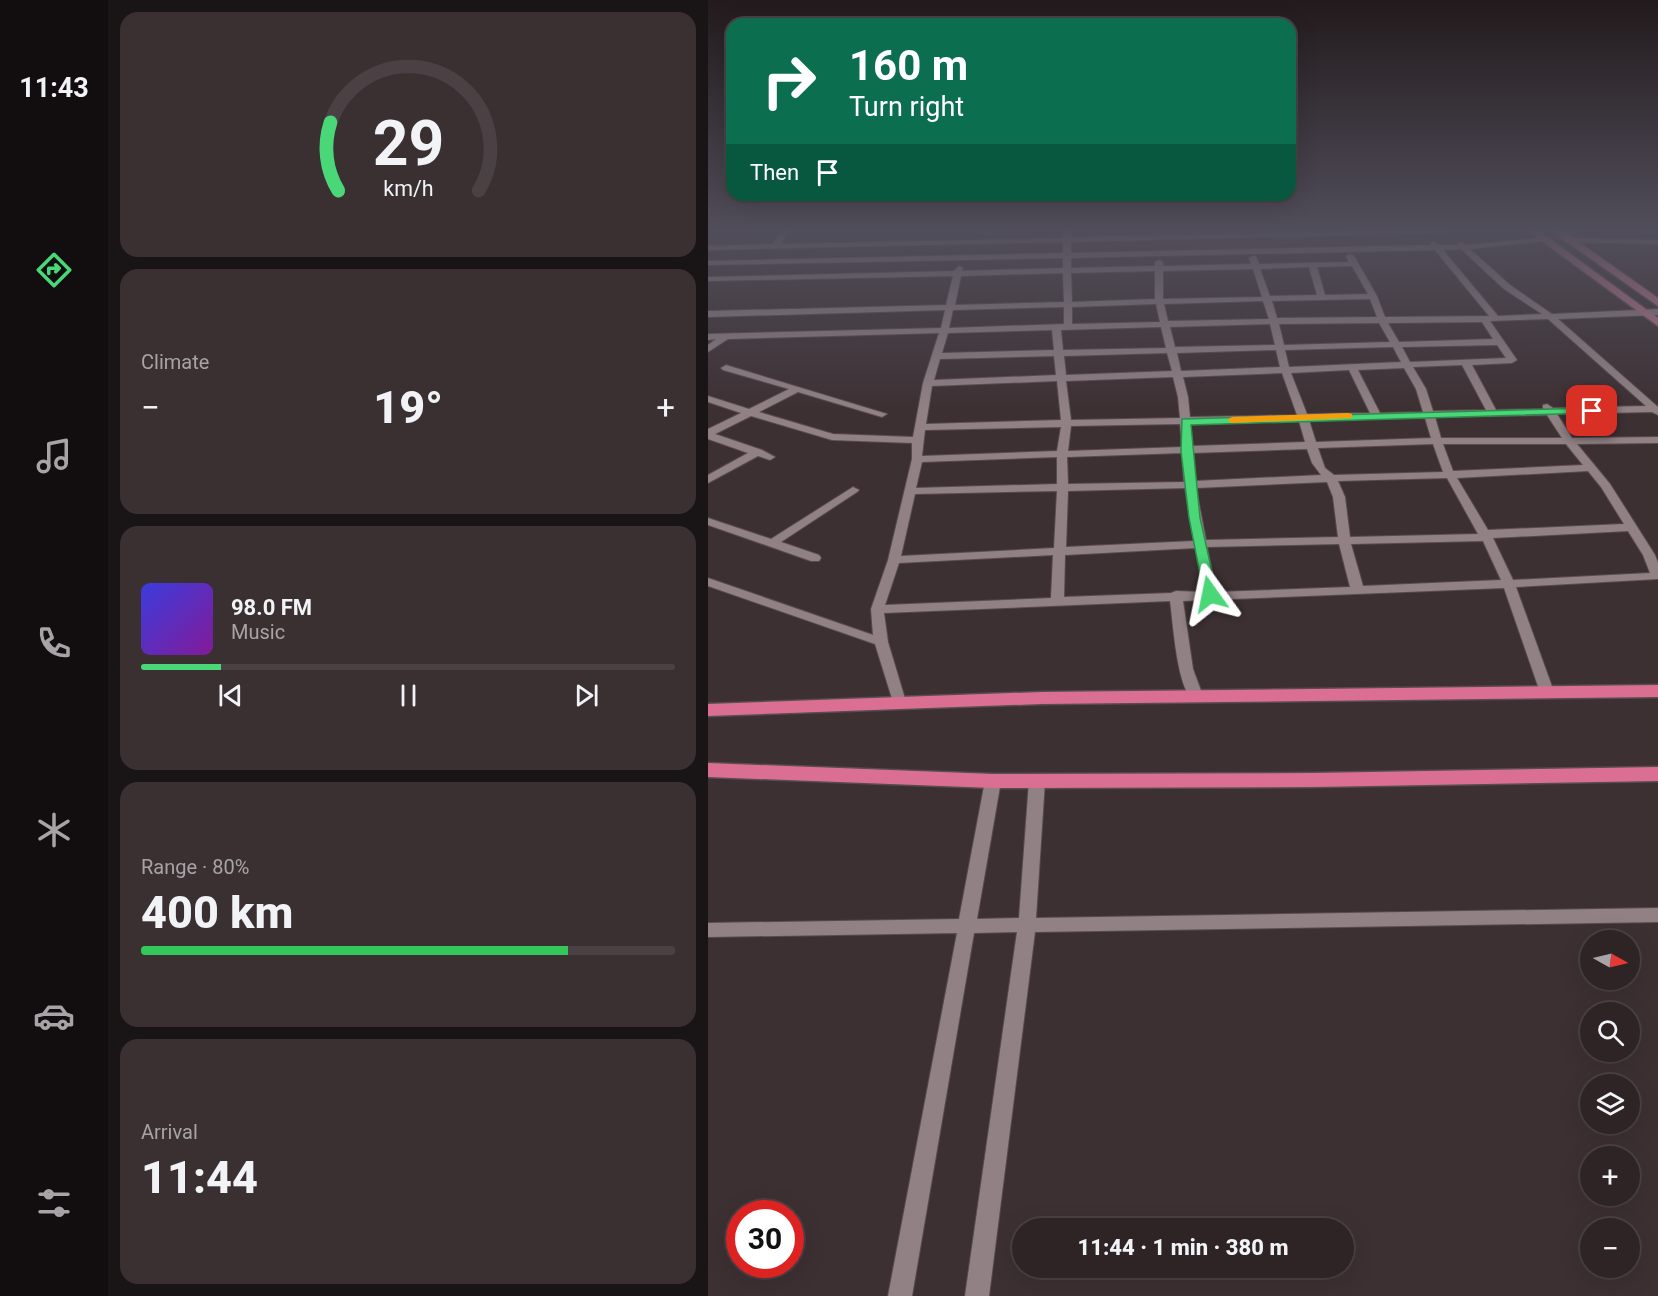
<!DOCTYPE html>
<html lang="en">
<head>
<meta charset="utf-8">
<style>
  :root { --surface:#2e2426; --page:#3a3032; --text:#f1f3f6; --muted:#a7a4a7; --line:#494143; --accent:#4ad778 }
  body { margin:0; font-family:Roboto,sans-serif; background:var(--page); color:var(--text); height:100vh; display:flex; flex-direction:column; font-size:22px; white-space:nowrap }
  * { box-sizing:border-box; margin:0 }
  p { font-size:20px; color:var(--muted) }
  .icon { flex:none; width:33px; height:33px; fill:none; stroke:currentColor; stroke-width:2; stroke-linecap:round; stroke-linejoin:round }
  .map { position:relative; flex:1; overflow:hidden }
  .panel { display:flex; flex-direction:column; gap:12px; padding:12px; background:#191415; width:600px }
  .panel>* { flex:none }
  .banner { position:absolute; left:18px; top:18px; width:570px; height:183px; border-radius:18px; box-shadow:0 6px 24px #0002,0 0 0 2px var(--line); background:#0b6e4f; color:#fff; overflow:hidden }
  .needle { width:39px; rotate:98deg }
  .controls { position:absolute; left:872px; top:930px; display:grid; gap:12px }
  .controls a { display:grid; place-items:center; width:60px; height:60px; border-radius:50%; background:var(--surface); box-shadow:0 6px 24px #0002,0 0 0 2px var(--line); font-size:30px }
  .speed { position:absolute; left:18px; top:1200px; display:flex; gap:12px; font-size:30px; font-weight:700; text-align:center }
  .speed>* { display:grid; place-content:center; width:78px; height:78px; border-radius:50%; background:var(--surface); box-shadow:0 6px 24px #0002,0 0 0 2px var(--line); line-height:1 }
  .speed .limit { border:9px solid #d22; background:#fff; color:#111 }
  .pin { position:absolute; display:grid; place-items:center; width:51px; height:51px; color:#fff; margin:-26px; border-radius:12px; box-shadow:0 3px 9px #0006 }
  .me { position:absolute; width:66px; margin:-33px; rotate:348deg; stroke-linejoin:round; filter:drop-shadow(0 0 4px #0008) }
  .turn { display:flex; align-items:center; gap:21px; height:126px; padding:0 24px; font-size:27px }
  .turn .icon { width:78px; height:78px; stroke-width:2.5 }
  .turn b { display:block; font-size:42px; line-height:51px }
  .then { display:flex; align-items:center; height:57px; padding:0 24px; background:#0003; gap:12px; font-size:22px }
  .big { font-size:45px; font-weight:800; line-height:1.1 }
  .panel .tile { flex:1; display:flex; flex-direction:column; justify-content:center; gap:9px; min-width:0; padding:0 21px; border-radius:18px; background:var(--page) }
  .panel .dial { align-items:center; gap:0 }
  .dial svg { height:156px; overflow:visible; fill:none; stroke:var(--line); stroke-width:7; stroke-linecap:round; text-anchor:middle }
  .dial text { fill:var(--text); stroke:none }
  .song { display:flex; align-items:center; gap:18px }
  .cover { width:72px; height:72px; border-radius:9px; background:linear-gradient(135deg,hsl(240 70% 55%),hsl(290 70% 35%)) }
  .played { height:6px; border-radius:3px; background:linear-gradient(90deg,var(--accent) 15%,var(--line) 15%) }
  .keys { display:flex; justify-content:space-around; direction:ltr }
  .heat { display:flex; justify-content:space-between; align-items:center; font-size:33px; direction:ltr }
  .charge { height:9px; border-radius:4px; background:linear-gradient(90deg,#34c759 80%,var(--line) 0) }
  .trip { position:absolute; left:304px; top:1218px; width:342px; height:60px; border-radius:30px; background:var(--surface); box-shadow:0 6px 24px #0002,0 0 0 2px var(--line); font-weight:800; line-height:60px; text-align:center }
  main { display:flex; flex:1; min-height:0 }
  .tabs { display:flex; flex-direction:column; width:108px; justify-content:space-around; align-items:center; background:#120e0f; color:var(--muted) }
  .tabs .icon { width:42px; height:42px }
  .tabs .active { color:var(--accent) }
  .tabs b { font-size:27px; color:var(--text) }
  .map>svg:first-child { display:block }
  .lines { fill:none; stroke-linecap:round; stroke-linejoin:round }
  .street-casing { stroke:#574c4f; stroke-width:2 }
  .primary-casing { stroke:#574c4f; stroke-width:3 }
  .highway-casing { stroke:#574c4f; stroke-width:3 }
  .street { fill:#918185; fill-rule:evenodd }
  .primary { fill:#bd768d; fill-rule:evenodd }
  .highway { fill:#da6f93; fill-rule:evenodd }
  .route { fill:#4ad778; stroke:#308c4e; stroke-width:1.5 }
  .slow { fill:#f59e0b }
</style>
</head>
<body>
<main>
<nav class="tabs">
<b>11:43</b>
<svg class="icon active" aria-label="directions" viewBox="0 0 24 24"><path d="M12 3l9 9-9 9-9-9zM9 14v-3h6M13 9l2 2-2 2"/></svg>
<svg class="icon" aria-label="music" viewBox="0 0 24 24"><path d="M9 18V5l10-2v13"/><circle cx="6" cy="18" r="3"/><circle cx="16" cy="16" r="3"/></svg>
<svg class="icon" aria-label="phone" viewBox="0 0 24 24"><path d="M5 4h4l2 5-3 2q2 4 5 5l2-3 5 2v4C11 20 4 13 5 4z"/></svg>
<svg class="icon" aria-label="climate" viewBox="0 0 24 24"><path d="M12 3v18M4 7l16 10M4 17L20 7"/></svg>
<svg class="icon" aria-label="car" viewBox="0 0 24 24"><path d="M5 17H2v-5l4-1 3-4h7l3 4 3 1v5h-3M9 17h6M6 11h13"/><circle cx="7" cy="17" r="2"/><circle cx="17" cy="17" r="2"/></svg>
<svg class="icon" aria-label="filters" viewBox="0 0 24 24"><path d="M4 7h16M4 17h16"/><circle cx="9" cy="7" r="2"/><circle cx="15" cy="17" r="2"/></svg>
</nav>
<section class="panel">
<div class="tile dial"><svg viewBox="0 0 100 80">
<path d="M14 69A42 42 0 1 1 86 69"/>
<path d="M14 69A42 42 0 0 1 10 34" stroke="#4ad778"/>
<text x="50" y="56" font-size="32" font-weight="700">29</text>
<text x="50" y="72" font-size="11">km/h</text>
</svg></div>
<div class="tile"><p>Climate</p>
<div class="heat"><a>−</a><b class="big">19°</b><a>+</a></div>
</div>
<div class="tile">
<div class="song"><i class="cover"></i><div><b>98.0 FM</b><p>Music</p></div></div>
<div class="played"></div>
<div class="keys"><svg class="icon" aria-label="previous" viewBox="0 0 24 24"><path d="M18 5L8 12l10 7zM5 5v14"/></svg><svg class="icon" aria-label="pause" viewBox="0 0 24 24"><path d="M8 5v14M16 5v14"/></svg><svg class="icon" aria-label="next" viewBox="0 0 24 24"><path d="M6 5l10 7-10 7zM19 5v14"/></svg></div>
</div>
<div class="tile"><p>Range · 80%</p><b class="big">400 km</b><div class="charge"></div></div>
<div class="tile"><p>Arrival</p><b class="big">11:44</b></div>
</section>
<div class="map">
<svg width="950" height="1296" viewBox="0 0 950 1296">
  <rect width="100%" height="100%" fill="#3d3033"/>
  <g class="lines">
    <!-- street casing -->
    <g class="street-casing">
      <path id="street" d="M75 228H83L73 244 355 238V228H363V237L735 229 739 231 735 233 363 242V253L723 245V242H726L731 245H749L752 242 757 245 839 237 840 239 836 241 762 249 802 285 844 314 950 309V315L850 319 950 407V415L944 412 849 414 864 438 950 437V443L869 444 902 484 947 555 950 563V579L808 587 846 692 839 697 832 692 796 588 475 601 485 669 495 696 488 701C469 696 465 620 462 601L176 613 180 642 198 702 191 707 186 705 167 644 0 586V578L165 635 163 609 180 560 204 459V443L124 440 43 416 7 434 54 450 67 457 62 460 50 456 0 483V475L40 453 0 439V429L33 413 0 402V396L41 409 81 389 15 370 13 368 18 365 179 414 174 417 90 392 51 412 125 434 205 437 215 383 231 333 20 339 0 352V345L8 339 0 340V334L233 328 237 310 0 317V311L238 305 245 276 0 281V277L246 271 251 266 255 268 254 271 355 268V258L0 265V261L355 253V242L0 250V246L65 244ZM753 249 796 289 834 314 790 316 735 250ZM727 250 781 316 677 317 669 296 646 256 642 254 638 256 641 262 551 264 548 256H545L541 258 543 264 455 266V262L451 260 447 262V266L363 268V258ZM644 266 660 294 617 295 609 267ZM601 267 609 295 562 296 552 269ZM545 269 554 297 455 299V271ZM447 271V299L364 302 363 273ZM355 273 356 302 247 305 253 276ZM662 299 669 317 569 318 564 301ZM555 301 561 319 460 321 456 304ZM448 304 452 322 364 324V307ZM356 307V324L241 328 245 310ZM840 319 938 406 845 408 839 404 835 405V409L788 410 764 365 804 363 809 360 782 321ZM774 322 785 339 691 342 680 323ZM671 323 682 342 576 345 571 324ZM562 324 567 345 467 347 462 327ZM453 327 458 348 355 350 353 330ZM344 330 346 350 234 353 240 333ZM789 345 798 358 702 362 694 347ZM685 347 693 362 581 367 577 350ZM568 350 572 367 473 371 469 353ZM459 353 464 371 358 375 356 356ZM346 356 348 375 226 380 232 359ZM754 365 778 410 725 411 718 389 705 367ZM696 368 708 389 715 412 672 413 650 370ZM641 370 662 413 599 414 583 373ZM574 373 589 415 482 417 480 397 475 377ZM465 377 470 397 472 418 363 420 358 381ZM349 381 353 420 218 424 224 386ZM839 415 854 438H733L727 417ZM717 418 723 438 608 442 601 420ZM591 421 597 442 484 446 482 423ZM472 424 474 447 360 451 363 426ZM353 427 349 451 214 456 217 430ZM725 444 735 472 626 475 617 468 610 448ZM735 444H858L875 465 745 471ZM599 449 604 463 613 475 487 481 485 453ZM474 453 476 482 360 484 359 457ZM349 457V484L208 488 214 462ZM880 471 893 487 916 524 780 530 749 478ZM739 478 770 534 642 537 637 497 630 481ZM619 482 625 497 630 537 498 540 488 488ZM477 488 486 541 358 547 360 491ZM349 491 346 548 193 556 207 494ZM920 531 935 555 942 573 805 580 785 538ZM775 541 793 580 655 586 643 544ZM631 544 642 587 508 592 499 547ZM488 548 495 592 468 591 463 593 356 597 357 555ZM345 555 343 598 177 605 191 563Z
        M860 238 950 240V244L857 242 856 240Z
        M145 487 151 490 149 492 73 542 111 555 113 558 111 561H103L0 525V518L63 539Z
        M285 776 290 777 293 781 269 919 311 918 321 781 324 777H334L337 781 328 918 950 908V922L327 932 281 1296H257L309 932 266 933 204 1296H180L249 933 0 937V923L251 919 277 781 280 777Z"/>
    </g>
    <!-- primary casing -->
    <g class="primary-casing">
      <path id="primary" d="M816 228H827L950 318V326Z
        M839 228H851L950 298V306Z"/>
    </g>
    <!-- highway casing -->
    <g class="highway-casing">
      <path id="highway" d="M950 685V697L334 704 0 716V704L334 692Z
        M0 763 285 774 606 773 950 767V781L606 787 285 788 0 777Z"/>
    </g>
    <!-- street -->
    <use href="#street" class="street"/>
    <!-- primary -->
    <use href="#primary" class="primary"/>
    <!-- highway -->
    <use href="#highway" class="highway"/>
  </g>
  <!-- sky -->
  <linearGradient id="sky" x2="0" y2="1"><stop stop-color="#221a1c"/><stop offset="0.56" stop-color="#514e5b"/><stop offset="1" stop-color="#514e5b" stop-opacity="0"/></linearGradient>
  <rect width="950" height="410" fill="url(#sky)"/>
  <!-- route -->
  <path class="route" d="M884 408H887V413L483 425 492 518 509 594 502 598 496 594 481 518 473 451 474 419Z"/>
  <!-- slow -->
  <path class="slow" d="M640 413 644 414V418L524 423 519 420 524 417Z"/>
</svg>
<div class="controls">
<a><svg class="needle" viewBox="-14 -14 28 28"><path d="M0-13l5 13h-10z" fill="#e53935"/><path d="M0 13l5-13h-10z" fill="#a7a4a7"/></svg></a>
<a><svg class="icon" aria-label="search" viewBox="0 0 24 24"><circle cx="10" cy="10" r="6"/><path d="M15 15l6 6"/></svg></a>
<a><svg class="icon" aria-label="layers" viewBox="0 0 24 24"><path d="M12 4l9 5-9 5-9-5zM3 14l9 5 9-5"/></svg></a>
<a>+</a>
<a>−</a>
</div>
<div class="speed"><div class="limit">30</div></div>
<div class="pin" style="left:884px;top:411px;background:#d93025"><svg class="icon" aria-label="arrive" viewBox="0 0 24 24"><path d="M6 21V4h12l-3 4 3 4H6"/></svg></div>
<svg class="me" style="left:502px;top:594px" viewBox="-20 -20 40 40"><path d="M0-17L14 15 0 8-14 15z" fill="#4ad778" stroke="#fff" stroke-width="4"/></svg>
<div class="trip">11:44 · 1 min · 380 m</div>
<div class="banner">
<div class="turn"><svg class="icon" aria-label="right" viewBox="0 0 24 24"><path d="M7 20v-9h11M14 6l5 5-5 5"/></svg><div><b>160 m</b>Turn right</div></div>
<div class="then">Then<svg class="icon" aria-label="arrive" viewBox="0 0 24 24"><path d="M6 21V4h12l-3 4 3 4H6"/></svg></div>
</div>
</div>
</main>
</body>
</html>
